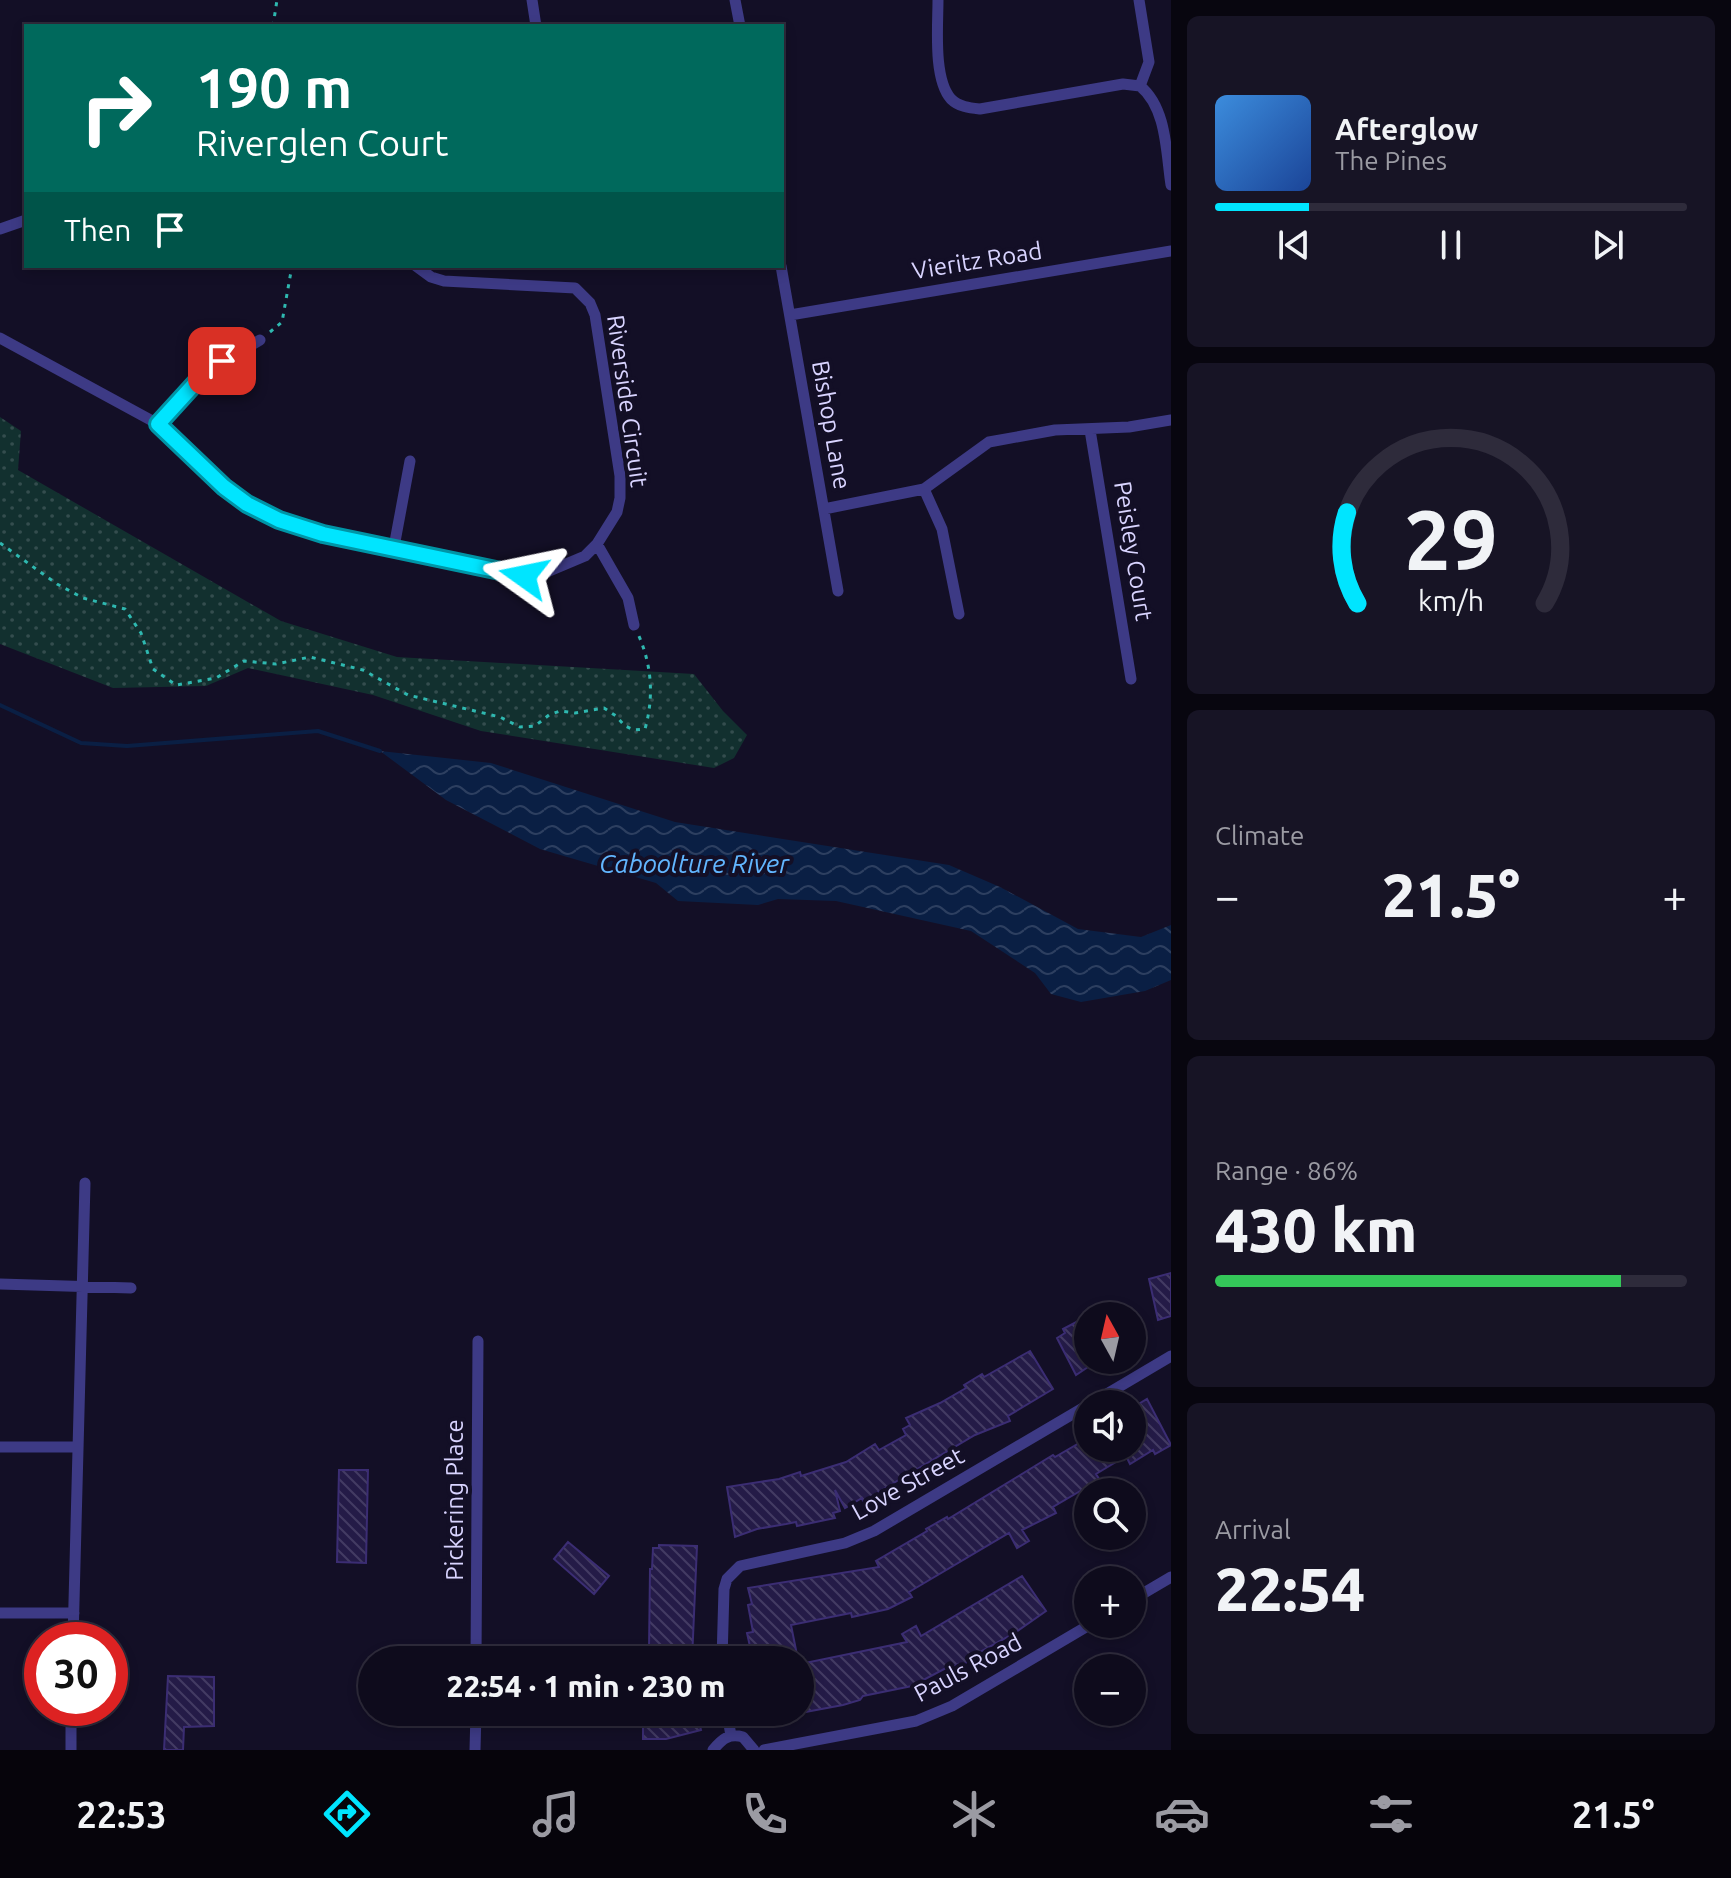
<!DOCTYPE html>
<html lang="en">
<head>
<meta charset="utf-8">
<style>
  :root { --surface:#0e0b1c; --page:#171425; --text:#f1f3f6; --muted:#9b9ba3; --line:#2e2b3b; --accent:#00e5ff }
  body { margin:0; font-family:Ubuntu,sans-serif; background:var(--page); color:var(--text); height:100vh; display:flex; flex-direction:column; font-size:30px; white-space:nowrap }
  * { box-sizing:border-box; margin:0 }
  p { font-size:26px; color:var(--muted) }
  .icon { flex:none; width:44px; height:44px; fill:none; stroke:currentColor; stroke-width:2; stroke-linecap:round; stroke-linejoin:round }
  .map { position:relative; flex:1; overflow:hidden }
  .sheet { display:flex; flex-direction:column; gap:16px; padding:16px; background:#08060f; width:560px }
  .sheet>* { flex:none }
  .banner { position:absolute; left:24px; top:24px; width:760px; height:244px; border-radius:0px; box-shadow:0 4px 12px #0003,0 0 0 2px var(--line); background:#00695c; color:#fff; overflow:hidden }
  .needle { width:52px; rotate:352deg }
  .fabs { position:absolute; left:1074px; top:1302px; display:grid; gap:16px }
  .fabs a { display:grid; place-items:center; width:72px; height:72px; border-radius:50%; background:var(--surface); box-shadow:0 4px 12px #0003,0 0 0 2px var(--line); font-size:40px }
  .speed { position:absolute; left:24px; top:1622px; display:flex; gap:16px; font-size:40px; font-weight:700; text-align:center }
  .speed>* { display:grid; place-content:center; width:104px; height:104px; border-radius:50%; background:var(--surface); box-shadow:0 4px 12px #0003,0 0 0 2px var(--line); line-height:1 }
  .speed .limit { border:12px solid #d22; background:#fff; color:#111 }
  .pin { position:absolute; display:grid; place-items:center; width:68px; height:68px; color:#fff; margin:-34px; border-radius:16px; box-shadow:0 4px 12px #0006 }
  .me { position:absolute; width:88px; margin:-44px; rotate:282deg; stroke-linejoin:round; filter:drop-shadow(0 0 6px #0008) }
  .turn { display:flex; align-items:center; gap:28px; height:168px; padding:0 40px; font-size:36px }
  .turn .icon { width:104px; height:104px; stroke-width:2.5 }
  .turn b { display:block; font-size:56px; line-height:68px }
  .then { display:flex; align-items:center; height:76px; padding:0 40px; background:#0003; gap:16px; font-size:30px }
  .big { font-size:60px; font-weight:800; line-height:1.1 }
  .sheet .tile { flex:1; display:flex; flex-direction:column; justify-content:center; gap:12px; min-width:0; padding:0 28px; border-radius:12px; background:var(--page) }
  .sheet .dial { align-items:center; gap:0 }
  .dial svg { height:208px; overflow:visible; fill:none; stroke:var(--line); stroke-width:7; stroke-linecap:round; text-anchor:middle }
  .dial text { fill:var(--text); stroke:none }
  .song { display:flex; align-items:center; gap:24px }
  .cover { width:96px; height:96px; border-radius:12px; background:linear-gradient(135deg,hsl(210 70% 55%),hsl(220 70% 35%)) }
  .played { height:8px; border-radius:4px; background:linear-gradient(90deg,var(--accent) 20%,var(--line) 20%) }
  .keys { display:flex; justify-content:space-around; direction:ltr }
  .heat { display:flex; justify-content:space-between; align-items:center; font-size:44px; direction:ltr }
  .charge { height:12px; border-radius:6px; background:linear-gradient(90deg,#34c759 86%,var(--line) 0) }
  .trip { position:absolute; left:358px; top:1646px; width:456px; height:80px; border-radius:40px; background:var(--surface); box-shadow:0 4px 12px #0003,0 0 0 2px var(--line); font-weight:800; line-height:80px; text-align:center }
  .tabs { display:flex; height:128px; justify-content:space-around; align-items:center; background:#06040b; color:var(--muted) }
  .tabs .icon { width:56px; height:56px }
  .tabs .selected { color:var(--accent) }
  .tabs b { font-size:36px; color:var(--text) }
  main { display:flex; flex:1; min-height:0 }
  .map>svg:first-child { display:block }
  .park { fill:url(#park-dots) }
  .water { fill:url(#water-waves) }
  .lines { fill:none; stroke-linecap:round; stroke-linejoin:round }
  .stream { stroke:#0a1f44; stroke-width:4 }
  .building { fill:url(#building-back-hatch); stroke:#3b2d73; stroke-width:2 }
  .path { stroke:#2fb8b0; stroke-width:3; stroke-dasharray:4 6; stroke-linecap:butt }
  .minor { stroke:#3d3a85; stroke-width:11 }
  .route-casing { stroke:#0095a6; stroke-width:20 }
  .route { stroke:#00e5ff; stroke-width:14 }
  .labels { text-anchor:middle; stroke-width:8; stroke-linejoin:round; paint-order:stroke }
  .street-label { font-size:24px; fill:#d9d4ff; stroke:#130f26 }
  .water-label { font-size:26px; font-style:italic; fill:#62b6ff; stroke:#130f26 }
</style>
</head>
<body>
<main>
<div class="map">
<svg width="1171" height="1750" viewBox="0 0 1171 1750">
  <defs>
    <pattern id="park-dots" width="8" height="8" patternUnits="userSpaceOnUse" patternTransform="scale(2)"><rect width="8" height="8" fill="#12302f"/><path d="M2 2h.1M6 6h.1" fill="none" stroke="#344d4e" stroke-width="1.8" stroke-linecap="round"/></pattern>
    <pattern id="water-waves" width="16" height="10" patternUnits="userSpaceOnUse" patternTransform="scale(2)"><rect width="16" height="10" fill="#0a1f44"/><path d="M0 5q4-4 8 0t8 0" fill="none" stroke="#2d3f60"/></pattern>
    <pattern id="building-back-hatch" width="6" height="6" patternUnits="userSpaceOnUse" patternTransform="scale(2)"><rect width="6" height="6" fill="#241b47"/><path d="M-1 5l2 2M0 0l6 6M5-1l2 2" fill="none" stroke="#433b63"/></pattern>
  </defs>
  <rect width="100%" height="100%" fill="#130f26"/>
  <!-- park -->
  <path class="park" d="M0 417 21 431 18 470 281 621 397 657 694 674 723 711 747 735 734 758 714 768 481 731 373 695 248 668 206 686 113 688 0 644Z"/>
  <!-- water -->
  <path class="water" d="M380 751 491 763 675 822 949 865 1000 887 1078 929 1141 937 1171 925V980L1145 991 1081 1002 1051 994 1035 973 971 931 836 901 778 899 758 905 678 901 656 883 540 849 446 800Z"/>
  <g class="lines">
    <!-- stream -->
    <path class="stream" d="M0 705 81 743 127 746 318 731 380 751"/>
  </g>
  <!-- building -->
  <path class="building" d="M1171 1273V1316L1158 1320 1149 1279Z
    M1088 1316V1367L1076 1375 1057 1338 1065 1333 1063 1329Z
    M1030 1351 1053 1389 1008 1416 1010 1421 975 1435 863 1501 862 1498 845 1508 835 1490 840 1511 833 1513 835 1518 797 1526 796 1522 786 1524 757 1529 735 1537 727 1487 779 1479 800 1472 801 1476 846 1462 875 1444 879 1450 906 1435 903 1429 910 1425 906 1418 940 1403 966 1388 964 1385 982 1374 984 1377Z
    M1147 1399 1171 1445 1155 1454 1153 1450 1130 1464 1126 1456 1096 1474 1101 1482 1084 1493 1082 1490 1053 1507 1056 1513 1022 1530 1029 1541 1017 1548 1009 1533 909 1592 912 1597 888 1609 852 1617 851 1613 791 1625 798 1660H753L747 1633 753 1632 748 1605 752 1604 748 1588 879 1567 876 1561 927 1531 926 1529 947 1517 948 1519 1053 1455 1055 1457 1088 1438V1448H1132V1408Z
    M339 1470H368L366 1563 337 1562Z
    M568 1542 609 1576 594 1594 554 1559Z
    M659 1545 697 1546 692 1660H660L661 1651 649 1650 650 1569H652L653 1548H659Z
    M1022 1576 1046 1611 1013 1634 971 1657 972 1659 959 1667 958 1664 948 1670 946 1668 912 1686 863 1696 860 1700 843 1705 800 1713V1688L810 1686 805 1663 907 1642 902 1634 916 1626 921 1636Z
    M168 1676 214 1677V1726L184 1727 183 1750H164Z
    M643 1712H697L701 1730 666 1739H643Z"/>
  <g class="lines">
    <!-- path -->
    <path class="path" d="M273 26 277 0
      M270 332 282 322 292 266
      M0 543 57 584 83 598 125 609 141 633 153 669 176 685 216 678 244 661 276 664 310 657 363 670 408 695 500 717 520 727 535 726 549 715 560 711 575 713 604 708 616 716 625 726 634 730 645 729C654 697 652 665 638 634"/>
    <!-- minor -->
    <path class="minor" d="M532 0 536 26
      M735 0 740 26
      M938 0C938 26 933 79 951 99 959 107 970 108 980 109L1123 84 1140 86
      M1139 0 1149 62 1140 86
      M1140 86C1167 108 1166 153 1171 185
      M0 229 26 220
      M781 266 838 591
      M790 315 1171 251
      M0 338 158 424 224 487 247 504 279 520 323 534 524 576 547 572 585 556 597 544 617 512 620 498V476L595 315 590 303 575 288 444 281 431 277 416 266
      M158 424 210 370 260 340
      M1090 430 1131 679
      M924 489 942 529 959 614
      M824 509 924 489 989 442 1055 430 1129 427 1171 420
      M597 544 628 598 634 625
      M394 547 410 461
      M0 1284 131 1288
      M1090 1404 1171 1356
      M0 1447H77
      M1132 1600 1171 1577
      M0 1613H74
      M73 1640 85 1183
      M476 1660 478 1341
      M722 1660 724 1589 727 1579 740 1566 845 1543 874 1531 1088 1405
      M727 1712 731 1736
      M71 1750V1708
      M475 1750 476 1712
      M713 1750C722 1739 729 1733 743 1737L754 1750
      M764 1750 916 1721 952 1706 1091 1624"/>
  </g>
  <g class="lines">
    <!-- route casing -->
    <g class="route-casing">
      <path id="route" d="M222 361 199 379 158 424 224 487 247 504 279 520 323 534 524 576"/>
    </g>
    <!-- route -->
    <use href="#route" class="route"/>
  </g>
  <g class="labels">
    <!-- street labels -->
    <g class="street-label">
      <text transform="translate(977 261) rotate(-9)" y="8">Vieritz Road</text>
      <text transform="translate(627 401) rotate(82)" y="8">Riverside Circuit</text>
      <text transform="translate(831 425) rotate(80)" y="8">Bishop Lane</text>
      <text transform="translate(1133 551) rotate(81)" y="8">Peisley Court</text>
      <text transform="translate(908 1484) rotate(-29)" y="8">Love Street</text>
      <text transform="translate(455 1500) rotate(-90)" y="8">Pickering Place</text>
      <text transform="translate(968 1668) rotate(-28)" y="8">Pauls Road</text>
    </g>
    <!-- water labels -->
    <g class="water-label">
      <text x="694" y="873">Caboolture River</text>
    </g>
  </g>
</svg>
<div class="fabs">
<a><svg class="needle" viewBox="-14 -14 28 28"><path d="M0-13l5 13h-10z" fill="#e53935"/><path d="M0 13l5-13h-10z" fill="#9b9ba3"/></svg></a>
<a><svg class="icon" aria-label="sound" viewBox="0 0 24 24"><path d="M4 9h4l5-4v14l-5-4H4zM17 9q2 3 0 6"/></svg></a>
<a><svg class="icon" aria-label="search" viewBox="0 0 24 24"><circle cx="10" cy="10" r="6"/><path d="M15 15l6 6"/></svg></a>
<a>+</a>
<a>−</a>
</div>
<div class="speed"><div class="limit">30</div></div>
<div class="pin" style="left:222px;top:361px;background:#d93025"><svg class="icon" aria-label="arrive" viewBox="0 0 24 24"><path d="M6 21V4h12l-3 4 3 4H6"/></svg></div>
<svg class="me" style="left:524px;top:576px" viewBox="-20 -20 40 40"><path d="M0-17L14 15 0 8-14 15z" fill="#00e5ff" stroke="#fff" stroke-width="4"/></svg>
<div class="trip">22:54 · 1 min · 230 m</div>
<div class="banner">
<div class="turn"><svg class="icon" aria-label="right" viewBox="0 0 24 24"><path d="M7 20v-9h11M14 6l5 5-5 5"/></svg><div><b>190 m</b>Riverglen Court</div></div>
<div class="then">Then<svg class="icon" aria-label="arrive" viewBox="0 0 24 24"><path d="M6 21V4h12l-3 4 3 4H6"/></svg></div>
</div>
</div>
<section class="sheet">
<div class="tile">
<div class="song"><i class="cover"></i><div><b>Afterglow</b><p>The Pines</p></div></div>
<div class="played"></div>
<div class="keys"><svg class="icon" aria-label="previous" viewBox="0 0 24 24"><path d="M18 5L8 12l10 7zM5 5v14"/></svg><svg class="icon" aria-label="pause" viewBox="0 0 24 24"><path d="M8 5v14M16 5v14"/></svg><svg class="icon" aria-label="next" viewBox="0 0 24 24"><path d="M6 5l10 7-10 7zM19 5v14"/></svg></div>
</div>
<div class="tile dial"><svg viewBox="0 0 100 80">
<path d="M14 69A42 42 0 1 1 86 69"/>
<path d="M14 69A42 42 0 0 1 10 34" stroke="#00e5ff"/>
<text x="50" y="56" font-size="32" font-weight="700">29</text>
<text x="50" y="72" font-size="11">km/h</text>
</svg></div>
<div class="tile"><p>Climate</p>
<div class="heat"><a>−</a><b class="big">21.5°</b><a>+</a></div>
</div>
<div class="tile"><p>Range · 86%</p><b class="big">430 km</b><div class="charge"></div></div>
<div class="tile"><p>Arrival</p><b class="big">22:54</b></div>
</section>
</main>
<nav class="tabs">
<b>22:53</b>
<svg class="icon selected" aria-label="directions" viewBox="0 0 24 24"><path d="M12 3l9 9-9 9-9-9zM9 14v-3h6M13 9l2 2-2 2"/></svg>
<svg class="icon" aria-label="music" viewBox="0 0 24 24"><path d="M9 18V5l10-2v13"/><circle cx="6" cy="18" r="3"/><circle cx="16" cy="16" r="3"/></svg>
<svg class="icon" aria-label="phone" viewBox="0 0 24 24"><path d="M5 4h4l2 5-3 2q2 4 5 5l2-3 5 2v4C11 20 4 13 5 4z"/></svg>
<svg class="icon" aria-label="climate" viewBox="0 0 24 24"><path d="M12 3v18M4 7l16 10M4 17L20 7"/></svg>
<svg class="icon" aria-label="car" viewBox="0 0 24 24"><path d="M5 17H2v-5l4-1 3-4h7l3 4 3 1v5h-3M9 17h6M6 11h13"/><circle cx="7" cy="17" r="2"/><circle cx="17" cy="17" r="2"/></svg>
<svg class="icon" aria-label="filters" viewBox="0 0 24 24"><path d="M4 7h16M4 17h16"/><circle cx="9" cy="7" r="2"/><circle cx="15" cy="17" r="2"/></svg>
<b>21.5°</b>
</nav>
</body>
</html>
